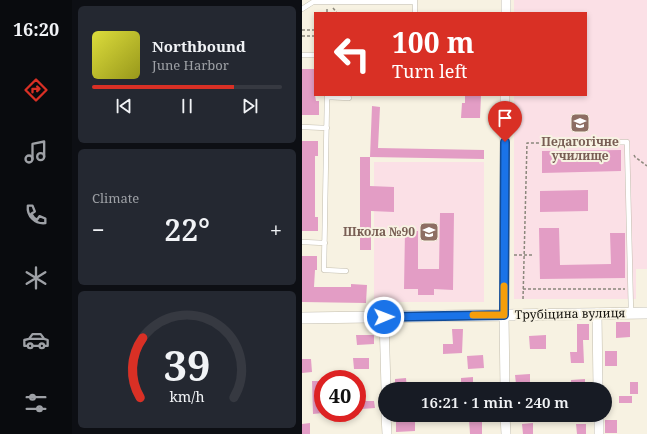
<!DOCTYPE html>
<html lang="en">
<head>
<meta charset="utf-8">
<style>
  :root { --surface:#171b24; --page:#242831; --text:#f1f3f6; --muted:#9ea1a6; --line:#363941; --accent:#d93025 }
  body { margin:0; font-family:"Noto Serif",serif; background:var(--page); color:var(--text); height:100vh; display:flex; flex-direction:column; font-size:15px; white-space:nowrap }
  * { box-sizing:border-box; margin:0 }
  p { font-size:13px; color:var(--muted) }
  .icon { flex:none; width:22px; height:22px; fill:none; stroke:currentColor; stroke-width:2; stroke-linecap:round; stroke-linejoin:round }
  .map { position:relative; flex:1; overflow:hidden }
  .side { display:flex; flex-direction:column; gap:6px; padding:6px; background:#0d0f14; width:230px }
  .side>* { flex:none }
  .banner { position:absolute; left:12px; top:12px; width:273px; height:84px; border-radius:0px; box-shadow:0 2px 6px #0003; background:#d93025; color:#fff; overflow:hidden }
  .speed { position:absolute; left:12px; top:370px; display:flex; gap:8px; font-size:20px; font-weight:700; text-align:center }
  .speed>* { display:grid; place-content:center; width:52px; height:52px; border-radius:50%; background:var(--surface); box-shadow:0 2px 6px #0003; line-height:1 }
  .speed .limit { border:6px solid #d22; background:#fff; color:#111 }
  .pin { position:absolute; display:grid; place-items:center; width:34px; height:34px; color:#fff; margin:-41px -17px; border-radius:50% 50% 50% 0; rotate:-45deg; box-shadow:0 0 4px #0007 }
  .pin .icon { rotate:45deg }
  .me { position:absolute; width:44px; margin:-22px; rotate:89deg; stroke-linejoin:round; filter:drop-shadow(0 0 3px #0008) }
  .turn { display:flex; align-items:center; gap:14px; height:84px; padding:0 12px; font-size:18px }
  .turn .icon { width:52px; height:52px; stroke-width:2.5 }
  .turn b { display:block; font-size:28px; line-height:34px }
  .big { font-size:30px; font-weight:600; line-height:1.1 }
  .side .widget { flex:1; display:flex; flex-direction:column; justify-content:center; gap:6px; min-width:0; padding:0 14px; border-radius:6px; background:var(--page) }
  .side .dial { align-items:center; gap:0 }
  .dial svg { height:104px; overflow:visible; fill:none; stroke:var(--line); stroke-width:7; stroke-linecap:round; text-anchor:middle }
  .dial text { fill:var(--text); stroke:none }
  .song { display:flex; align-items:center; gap:12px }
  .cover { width:48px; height:48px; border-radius:6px; background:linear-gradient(135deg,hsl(60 70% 55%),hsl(60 70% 35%)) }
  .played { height:4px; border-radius:2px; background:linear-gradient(90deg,var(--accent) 75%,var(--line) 75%) }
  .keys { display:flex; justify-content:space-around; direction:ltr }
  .heat { display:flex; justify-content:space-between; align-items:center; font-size:22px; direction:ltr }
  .trip { position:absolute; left:76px; top:382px; width:234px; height:40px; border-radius:20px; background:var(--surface); box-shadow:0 2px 6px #0003; font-weight:600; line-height:40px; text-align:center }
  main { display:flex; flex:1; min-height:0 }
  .dock { display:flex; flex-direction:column; width:72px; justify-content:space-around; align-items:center; background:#090b0e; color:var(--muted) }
  .dock .icon { width:28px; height:28px }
  .dock .active { color:var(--accent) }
  .dock b { font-size:18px; color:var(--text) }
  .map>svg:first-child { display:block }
  .education { fill:#fbe0e6 }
  .building { fill:#e39dc5 }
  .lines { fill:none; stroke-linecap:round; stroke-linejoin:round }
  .service-casing { stroke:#c2bdae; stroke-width:5.5 }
  .minor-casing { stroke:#c2bdae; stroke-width:10 }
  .tertiary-casing { stroke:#c2bdae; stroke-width:12 }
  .path { stroke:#8b877c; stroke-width:1.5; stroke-dasharray:3 2; stroke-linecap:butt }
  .service { stroke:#fff; stroke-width:4.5 }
  .minor { stroke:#fff; stroke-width:9 }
  .tertiary { stroke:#fff; stroke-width:11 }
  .route-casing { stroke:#114b97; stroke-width:10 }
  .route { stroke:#1a73e8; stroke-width:7 }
  .slow { stroke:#f59e0b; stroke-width:7 }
  .labels { text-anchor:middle; stroke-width:4; stroke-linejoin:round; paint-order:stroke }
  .education-label { font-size:12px; font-weight:bold; fill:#785e54; stroke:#f7f2e2 }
  .street-label { font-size:12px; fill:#15130e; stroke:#f7f2e2 }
</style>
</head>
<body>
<main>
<nav class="dock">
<b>16:20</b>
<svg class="icon active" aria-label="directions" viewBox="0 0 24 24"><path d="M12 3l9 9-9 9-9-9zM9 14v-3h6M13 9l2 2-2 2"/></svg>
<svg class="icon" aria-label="music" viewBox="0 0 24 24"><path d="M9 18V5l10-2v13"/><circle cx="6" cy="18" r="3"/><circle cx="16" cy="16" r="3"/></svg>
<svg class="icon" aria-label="phone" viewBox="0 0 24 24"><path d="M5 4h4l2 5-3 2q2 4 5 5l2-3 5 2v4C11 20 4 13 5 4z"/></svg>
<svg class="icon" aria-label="climate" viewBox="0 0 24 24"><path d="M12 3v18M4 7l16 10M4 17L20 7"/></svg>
<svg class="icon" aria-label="car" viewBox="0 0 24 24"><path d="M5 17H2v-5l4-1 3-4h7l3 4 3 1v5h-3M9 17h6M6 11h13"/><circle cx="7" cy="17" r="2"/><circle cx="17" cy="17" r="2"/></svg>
<svg class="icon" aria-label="filters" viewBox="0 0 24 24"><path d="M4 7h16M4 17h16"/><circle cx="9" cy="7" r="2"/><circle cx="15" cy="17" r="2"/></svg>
</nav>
<section class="side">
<div class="widget">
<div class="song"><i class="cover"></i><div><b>Northbound</b><p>June Harbor</p></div></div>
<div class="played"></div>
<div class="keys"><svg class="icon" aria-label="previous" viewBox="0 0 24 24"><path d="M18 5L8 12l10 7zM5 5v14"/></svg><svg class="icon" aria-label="pause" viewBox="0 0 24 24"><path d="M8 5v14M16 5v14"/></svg><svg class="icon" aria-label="next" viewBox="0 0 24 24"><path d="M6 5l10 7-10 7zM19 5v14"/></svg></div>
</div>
<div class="widget"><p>Climate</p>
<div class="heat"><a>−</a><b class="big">22°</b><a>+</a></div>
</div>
<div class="widget dial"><svg viewBox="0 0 100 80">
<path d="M14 69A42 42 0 1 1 86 69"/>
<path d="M14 69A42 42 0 0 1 16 23" stroke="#d93025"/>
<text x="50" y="56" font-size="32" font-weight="700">39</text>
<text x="50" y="72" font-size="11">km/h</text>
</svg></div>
</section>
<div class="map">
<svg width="345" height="434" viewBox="0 0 345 434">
  <rect width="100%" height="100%" fill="#f7f2e2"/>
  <!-- education -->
  <path class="education" d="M212 0H345V269H334V299H212V95H284V13H212Z
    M72 162H182V302H72Z"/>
  <!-- building -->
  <path class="building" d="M0 69H13V95L14 101H17V115H0Z
    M163 95H179L178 118H159L160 103H163Z
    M70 106 78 107 76 148 182 150V159L68 157Z
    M0 141H16V156H13V217H16V231H0Z
    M319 150V171L240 173V151Z
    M58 157H68V186L92 187V212L69 211V250H58Z
    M286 190V211L238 212V191Z
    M138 213H152L151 290 132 289V295H116V289H102L103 231H116V269H137Z
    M237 228H257L258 265 309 264 308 233H323V278L238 279Z
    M0 256H15V270H13L12 287H49V284L65 285 64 303 0 302Z
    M314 322H328V337L314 338Z
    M275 324H287V340H281L282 363H269L268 352H275Z
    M150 329H161L160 353 141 354V344H151Z
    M54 335H72V344L55 345Z
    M244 335V349H228L227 336Z
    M303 351H315V366H303Z
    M181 355 182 368 166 369 165 356Z
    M51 358H67V369H52Z
    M0 359H9L10 372 0 373Z
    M228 374V389H216V384H214L213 375Z
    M171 377V387H159V378Z
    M104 378 105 389H93V379Z
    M283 379V388H269V380Z
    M10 381H21V413L11 414Z
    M328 382H336V394H328Z
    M317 396H330V403H317Z
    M58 401H72L73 408 59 409Z
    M180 418V434H168L167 419Z
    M113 420V431L94 432V421Z
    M303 420H315V433H303Z
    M8 423V434H0V424Z
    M231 423V434H221L220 424Z
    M274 424H284V434H275Z"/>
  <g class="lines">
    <!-- service casing -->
    <g class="service-casing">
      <path id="service" d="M113 0V13
        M0 9 11 2H113
        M0 55H13
        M0 127 25 128
        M252 143 325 142 329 313
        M0 242 23 243
        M44 271 22 270 25 97 47 98"/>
    </g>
    <!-- minor casing -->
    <g class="minor-casing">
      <path id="minor" d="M204 13V0
        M295 313 296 389
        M82 317 84 389
        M203 389 202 315 203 95
        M84 415 85 434
        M203 415 204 434
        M297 415V434"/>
    </g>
    <!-- tertiary casing -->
    <g class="tertiary-casing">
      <path id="tertiary" d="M0 318 345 313"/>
    </g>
    <!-- path -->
    <path class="path" d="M31 8 35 13
      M25 9V13
      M0 30H13
      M0 36H13
      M332 155 333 157 345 166
      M212 255H230
      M221 289H323
      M221 299 225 143H247"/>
    <!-- service -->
    <use href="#service" class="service"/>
    <!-- minor -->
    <use href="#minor" class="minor"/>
    <!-- tertiary -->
    <use href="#tertiary" class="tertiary"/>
  </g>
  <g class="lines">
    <!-- route casing -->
    <g class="route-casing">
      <path id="route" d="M82 317 202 315 203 142"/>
    </g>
    <!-- route -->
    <use href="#route" class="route"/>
    <!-- slow -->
    <path class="slow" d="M171 315H202V286"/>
  </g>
  <!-- icons -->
  <defs>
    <g id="university-square" transform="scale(1)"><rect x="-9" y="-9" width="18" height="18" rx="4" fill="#8d6e63" stroke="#f7f2e2"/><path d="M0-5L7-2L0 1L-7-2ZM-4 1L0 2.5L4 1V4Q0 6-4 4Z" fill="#fff"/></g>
    <g id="school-square" transform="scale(1)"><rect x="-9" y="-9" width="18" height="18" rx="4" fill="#8d6e63" stroke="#f7f2e2"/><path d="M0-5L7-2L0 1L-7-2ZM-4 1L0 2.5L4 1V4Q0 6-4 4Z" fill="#fff"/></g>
  </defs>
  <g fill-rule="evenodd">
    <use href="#university-square" x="278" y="123"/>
    <use href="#school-square" x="127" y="232"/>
  </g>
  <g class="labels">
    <!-- education labels -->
    <g class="education-label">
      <text x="278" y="146">Педагогічне<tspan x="278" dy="14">училище</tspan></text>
      <text x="113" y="236" text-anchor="end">Школа №90</text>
    </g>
    <!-- street labels -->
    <g class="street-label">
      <text transform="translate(268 314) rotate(-1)" y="4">Трубіцина вулиця</text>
    </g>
  </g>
</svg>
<div class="speed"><div class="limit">40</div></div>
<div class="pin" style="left:203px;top:142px;background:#d93025"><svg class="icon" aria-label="arrive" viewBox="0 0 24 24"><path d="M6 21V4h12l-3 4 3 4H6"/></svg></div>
<svg class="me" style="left:82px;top:317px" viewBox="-20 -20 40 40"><circle r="17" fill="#1a73e8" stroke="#fff" stroke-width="3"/><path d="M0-11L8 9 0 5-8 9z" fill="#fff"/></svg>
<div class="trip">16:21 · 1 min · 240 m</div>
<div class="banner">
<div class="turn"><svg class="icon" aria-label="left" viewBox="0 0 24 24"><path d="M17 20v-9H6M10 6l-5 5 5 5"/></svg><div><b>100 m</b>Turn left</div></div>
</div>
</div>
</main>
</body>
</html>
